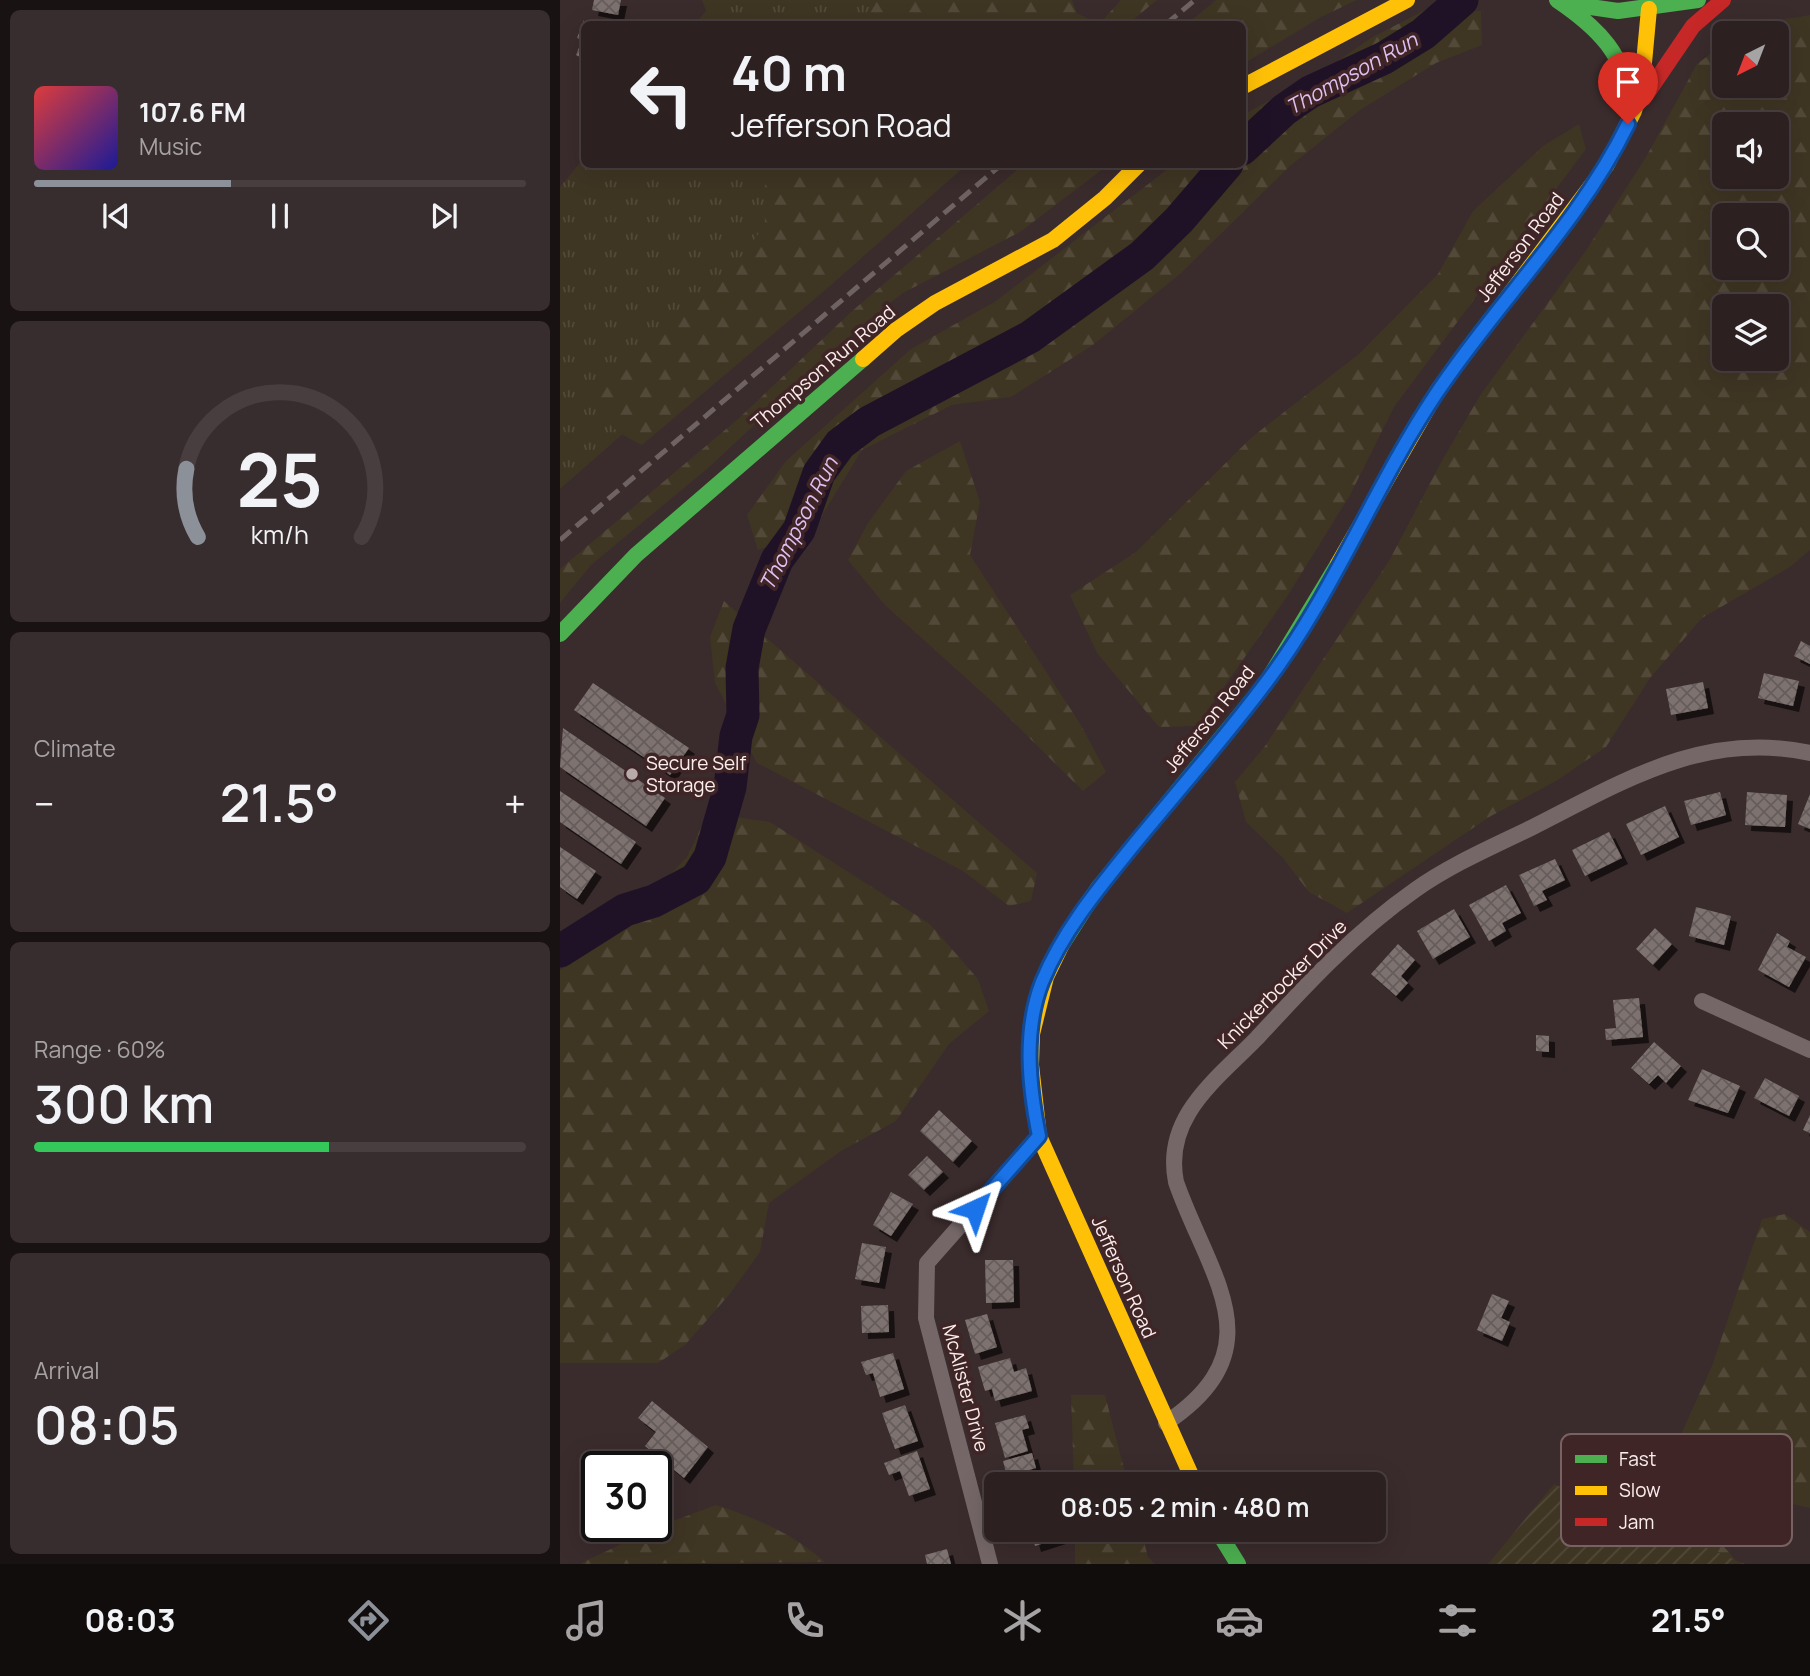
<!DOCTYPE html>
<html lang="en">
<head>
<meta charset="utf-8">
<style>
  :root { --surface:#2c2021; --page:#382d2e; --text:#f1f3f6; --muted:#a6a3a5; --line:#483e3f; --accent:#8c9099 }
  body { margin:0; font-family:Manrope,sans-serif; background:var(--page); color:var(--text); height:100vh; display:flex; flex-direction:column; font-size:26px; white-space:nowrap }
  * { box-sizing:border-box; margin:0 }
  p { font-size:23px; color:var(--muted) }
  .icon { flex:none; width:38px; height:38px; fill:none; stroke:currentColor; stroke-width:2; stroke-linecap:round; stroke-linejoin:round }
  .map { position:relative; flex:1; overflow:hidden }
  .details { display:flex; flex-direction:column; gap:10px; padding:10px; background:#181212; width:560px }
  .details>* { flex:none }
  .hud { position:absolute; left:21px; top:21px; width:665px; height:147px; border-radius:10px; box-shadow:0 7px 28px #0002,0 0 0 2px var(--line); background:#2c2021; color:var(--text); overflow:hidden }
  .needle { width:46px; rotate:222deg }
  .buttons { position:absolute; left:1152px; top:21px; display:grid; gap:14px }
  .buttons a { display:grid; place-items:center; width:77px; height:77px; border-radius:10px; background:var(--surface); box-shadow:0 7px 28px #0002,0 0 0 2px var(--line); font-size:35px }
  .speed { position:absolute; left:21px; top:1451px; display:flex; gap:14px; font-size:35px; font-weight:700; text-align:center }
  .speed>* { display:grid; place-content:center; width:91px; height:91px; border-radius:50%; background:var(--surface); box-shadow:0 7px 28px #0002,0 0 0 2px var(--line); line-height:1 }
  .speed .limit { border:4px solid #111; border-radius:10px; background:#fff; color:#111 }
  .pin { position:absolute; display:grid; place-items:center; width:60px; height:60px; color:#fff; margin:-72px -30px; border-radius:50% 50% 50% 0; rotate:-45deg; box-shadow:0 0 7px #0007 }
  .pin .icon { rotate:45deg }
  .me { position:absolute; width:77px; margin:-38px; rotate:42deg; stroke-linejoin:round; filter:drop-shadow(0 0 5px #0008) }
  .turn { display:flex; align-items:center; gap:24px; height:147px; padding:0 35px; font-size:32px }
  .turn .icon { width:91px; height:91px; stroke-width:2.5 }
  .turn b { display:block; font-size:49px; line-height:60px }
  .big { font-size:52px; font-weight:600; line-height:1.1 }
  .details .tile { flex:1; display:flex; flex-direction:column; justify-content:center; gap:10px; min-width:0; padding:0 24px; border-radius:10px; background:var(--page) }
  .details .dial { align-items:center; gap:0 }
  .dial svg { height:182px; overflow:visible; fill:none; stroke:var(--line); stroke-width:7; stroke-linecap:round; text-anchor:middle }
  .dial text { fill:var(--text); stroke:none }
  .song { display:flex; align-items:center; gap:21px }
  .cover { width:84px; height:84px; border-radius:10px; background:linear-gradient(135deg,hsl(0 70% 55%),hsl(240 70% 35%)) }
  .played { height:7px; border-radius:4px; background:linear-gradient(90deg,var(--accent) 40%,var(--line) 40%) }
  .keys { display:flex; justify-content:space-around; direction:ltr }
  .heat { display:flex; justify-content:space-between; align-items:center; font-size:38px; direction:ltr }
  .charge { height:10px; border-radius:5px; background:linear-gradient(90deg,#34c759 60%,var(--line) 0) }
  .trip { position:absolute; left:424px; top:1472px; width:402px; height:70px; border-radius:10px; background:var(--surface); box-shadow:0 7px 28px #0002,0 0 0 2px var(--line); font-weight:600; line-height:70px; text-align:center }
  .dock { display:flex; height:112px; justify-content:space-around; align-items:center; background:#120d0d; color:var(--muted) }
  .dock .icon { width:49px; height:49px }
  .dock .current { color:var(--accent) }
  .dock b { font-size:32px; color:var(--text) }
  main { display:flex; flex:1; min-height:0 }
  .map>svg:first-child { display:block }
  .grass { fill:url(#grass-tufts) }
  .forest { fill:url(#forest-firs); fill-rule:evenodd }
  .garden { fill:url(#garden-furrows) }
  .lines { fill:none; stroke-linecap:round; stroke-linejoin:round }
  .river { stroke:#201226; stroke-width:33 }
  .building { fill:url(#building-cross-hatch); filter:url(#shadow) }
  .street { stroke:#756768; stroke-width:16 }
  .fast { stroke:#4caf50; stroke-width:16 }
  .slow { stroke:#ffc107; stroke-width:16 }
  .jam { stroke:#c62828; stroke-width:16 }
  .rail { stroke:#6e6262; stroke-width:5; stroke-dasharray:14 7; stroke-linecap:butt }
  .route-casing { stroke:#114b97; stroke-width:18 }
  .route { stroke:#1a73e8; stroke-width:12 }
  .poi-dot { fill:#b8aaa9; stroke:#402526; stroke-width:2.5 }
  .labels { text-anchor:middle; stroke-width:7; stroke-linejoin:round; paint-order:stroke }
  .street-label { font-size:19px; fill:#fceeed; stroke:#402526 }
  .poi-label { font-size:19px; fill:#fceeed; stroke:#402526; text-anchor:start }
  .water-label { font-size:21px; font-style:italic; fill:#dfc0f3; stroke:#402526 }
  .key { fill:#402526; stroke:#786162; stroke-width:2 }
  .key-label { font-size:19px; fill:#fceeed }
</style>
</head>
<body>
<main>
<section class="details">
<div class="tile">
<div class="song"><i class="cover"></i><div><b>107.6 FM</b><p>Music</p></div></div>
<div class="played"></div>
<div class="keys"><svg class="icon" aria-label="previous" viewBox="0 0 24 24"><path d="M18 5L8 12l10 7zM5 5v14"/></svg><svg class="icon" aria-label="pause" viewBox="0 0 24 24"><path d="M8 5v14M16 5v14"/></svg><svg class="icon" aria-label="next" viewBox="0 0 24 24"><path d="M6 5l10 7-10 7zM19 5v14"/></svg></div>
</div>
<div class="tile dial"><svg viewBox="0 0 100 80">
<path d="M14 69A42 42 0 1 1 86 69"/>
<path d="M14 69A42 42 0 0 1 9 39" stroke="#8c9099"/>
<text x="50" y="56" font-size="32" font-weight="700">25</text>
<text x="50" y="72" font-size="11">km/h</text>
</svg></div>
<div class="tile"><p>Climate</p>
<div class="heat"><a>−</a><b class="big">21.5°</b><a>+</a></div>
</div>
<div class="tile"><p>Range · 60%</p><b class="big">300 km</b><div class="charge"></div></div>
<div class="tile"><p>Arrival</p><b class="big">08:05</b></div>
</section>
<div class="map">
<svg width="1250" height="1564" viewBox="0 0 1250 1564">
  <defs>
    <pattern id="grass-tufts" width="24" height="20" patternUnits="userSpaceOnUse" patternTransform="scale(1.75)"><rect width="24" height="20" fill="#3f3523"/><path d="M3 7l-1-3M5 7V3M7 7l1-3M15 17l-1-3M17 17v-4M19 17l1-3" fill="none" stroke="#524938"/></pattern>
    <pattern id="forest-firs" width="22" height="20" patternUnits="userSpaceOnUse" patternTransform="scale(1.75)"><rect width="22" height="20" fill="#3f3523"/><path d="M5 1l3.5 6h-7zM16 11l3.5 6h-7z" fill="#524938"/></pattern>
    <pattern id="garden-furrows" width="10" height="10" patternUnits="userSpaceOnUse" patternTransform="scale(1.75)"><rect width="10" height="10" fill="#3f3523"/><path d="M-1 1l2-2M0 10L10 0M9 11l2-2" fill="none" stroke="#524938"/></pattern>
    <pattern id="building-cross-hatch" width="8" height="8" patternUnits="userSpaceOnUse" patternTransform="scale(1.75)"><rect width="8" height="8" fill="#7e726f"/><path d="M0 0l8 8M0 8l8-8" fill="none" stroke="#655c5b"/></pattern>
    <filter id="shadow"><feDropShadow dx="6" dy="6" stdDeviation="0" flood-color="#0009"/></filter>
  </defs>
  <rect width="100%" height="100%" fill="#3a2b2c"/>
  <!-- grass -->
  <path class="grass" d="M142 0H492L499 24H135L146 11Z
    M24 158V164L369 165 0 489V187Z"/>
  <!-- forest -->
  <path class="forest" d="M315 0H512L517 13 539 24 561 0H597L568 24H299Z
    M656 0H797L761 17 683 64 682 24H627Z
    M867 9 921 11 922 45 876 63 800 110 730 166 620 274 533 345 451 397 392 405 302 450 253 530 198 550 187 515 226 461 351 349 436 301 613 165 682 164 683 115 771 66 811 38Z
    M1250 15V550L1230 567 1142 618 1090 678 1046 747 996 781 931 816 787 913 749 892 722 857 686 822 675 782 705 746 829 561 880 464 921 394 1025 252 1086 157 1137 64 1164 44V86H1216V33H1178L1190 25ZM1164 124H1216V177H1164ZM1164 215H1216V268H1164ZM1164 306H1216V359H1164Z
    M1019 124 1026 149 834 407 790 495 728 595 637 726 599 727 537 653 510 595 576 552 692 437 799 354 878 274 913 211 983 146Z
    M215 165H406L270 286 82 445C54 431 39 423 38 389L174 266 205 225 204 188Z
    M463 165H548L460 232 343 293 302 325 148 468 31 565 0 603V569L178 419 291 312Z
    M400 441 420 502 410 555 521 725 546 772 523 791 436 705 325 605 288 560 308 523 346 471Z
    M164 601 477 873 471 901 449 906 403 871 197 763 155 683 150 637Z
    M148 813 210 822 370 924 418 979 429 1011 389 1044 336 1121 281 1151 209 1203 200 1252 169 1295 125 1345 98 1363H0V970L45 942 127 857Z
    M1225 1214 1250 1232V1508L1188 1494 1125 1476 1117 1443 1152 1366 1202 1219Z
    M511 1395H545L568 1484H514Z
    M156 1505C198 1519 232 1533 265 1562L19 1564 100 1526Z
    M1078 1505C1118 1514 1155 1530 1178 1564H955L1022 1521Z
    M515 1530H581L588 1557 595 1564H515Z"/>
  <!-- garden -->
  <path class="garden" d="M994 1484 1185 1564H928Z"/>
  <g class="lines">
    <!-- river -->
    <path class="river" d="M682 149 724 110 750 92 824 58 863 34 902 0
      M0 951 65 910 94 901 136 879 150 857 170 787 176 736 183 715 182 668 189 629 217 560 239 530 259 473 280 444 309 422 470 337 582 256 619 220 667 164"/>
  </g>
  <!-- building -->
  <path class="building" d="M34 0H61L58 15 32 10Z
    M24 20V59L16 55 22 40 17 38Z
    M1241 641 1250 646V664L1234 656Z
    M1204 673 1239 681 1233 706 1198 698Z
    M1143 682 1148 708 1111 715 1106 689Z
    M33 683 129 748 110 775 14 710Z
    M3 728 105 798 86 826 0 767Z
    M0 791 76 842 61 864 0 822Z
    M1160 792 1166 815 1131 825 1124 801Z
    M1187 792 1227 795 1225 827 1185 825Z
    M1250 794V829L1238 824Z
    M1105 806 1119 837 1081 855 1066 824Z
    M1049 832 1062 858 1025 876 1012 850Z
    M0 847 36 871 17 899 0 887Z
    M995 859 1005 880 982 891 987 900 974 906 959 875Z
    M946 885 961 913 942 923 946 931 929 941 909 905Z
    M1136 907 1171 916 1164 945 1129 936Z
    M894 909 910 937 873 959 857 931Z
    M1095 928 1112 944 1093 965 1076 949Z
    M1217 933 1230 941 1227 947 1246 957 1229 987 1198 970Z
    M838 944 855 960 841 976 848 983 836 996 811 974Z
    M1079 998 1083 1037 1046 1040 1045 1029 1056 1028 1053 1000Z
    M976 1035 989 1036V1052L976 1051Z
    M1094 1042 1121 1066 1106 1083 1098 1075 1089 1084 1071 1068Z
    M1142 1069 1180 1086 1168 1113 1128 1100Z
    M1205 1078 1239 1096 1229 1116 1194 1098Z
    M379 1110 412 1141 393 1162 360 1131Z
    M1250 1115V1133L1243 1130Z
    M367 1156 383 1172 364 1190 348 1175Z
    M331 1192 353 1204 331 1236 313 1225Z
    M302 1243 326 1247 319 1283 295 1279Z
    M425 1260H453L454 1302 426 1303Z
    M932 1294 949 1301 941 1318 950 1322 942 1341 917 1330Z
    M328 1305 329 1332 302 1333 301 1306Z
    M427 1314 437 1347 415 1354 405 1320Z
    M333 1353 344 1389 320 1397 313 1373 306 1375 301 1362Z
    M450 1358 454 1372 466 1368 472 1391 435 1401 432 1389 425 1391 418 1367Z
    M92 1401 148 1447 124 1478 85 1446 96 1432 78 1418Z
    M345 1405 358 1441 335 1449 322 1413Z
    M465 1415 469 1428 462 1430 468 1451 445 1458 435 1423Z
    M357 1451 370 1489 349 1496 340 1471 329 1475 324 1463Z
    M472 1453 476 1468 469 1470 473 1484H449L443 1461Z
    M463 1530H497L500 1538 475 1546 471 1531 465 1533Z
    M387 1549 391 1564H367L365 1555Z"/>
  <g class="lines">
    <!-- street -->
    <path class="street" d="M1142 1001 1250 1050
      M606 1423C718 1348 649 1277 616 1182 603 1117 656 1080 697 1038 746 985 795 932 855 890 890 865 932 847 971 828 1062 782 1144 730 1250 753
      M430 1564 366 1318 367 1263 479 1136"/>
    <!-- fast -->
    <path class="fast" d="M997 0C1037 27 1068 56 1069 107
      M1010 4 1058 11 1138 0
      M0 634 76 555 303 359
      M501 946 538 888 706 683 778 564
      M657 1530 678 1564"/>
    <!-- slow -->
    <path class="slow" d="M682 87 847 0
      M303 359 336 330 375 303 493 240 545 198 579 164
      M778 564 878 390 1046 166 1074 111 1082 84 1089 9
      M501 946 486 977 472 1034 471 1065 479 1136 635 1484"/>
    <!-- jam -->
    <path class="jam" d="M1084 98 1133 26 1163 0"/>
    <!-- rail -->
    <path class="rail" d="M606 24 635 0
      M0 540 442 164"/>
  </g>
  <g class="lines">
    <!-- route casing -->
    <g class="route-casing">
      <path id="route" d="M415 1209 479 1136C469 1086 463 1031 482 982 503 931 538 889 572 847 616 793 663 740 705 684 773 595 814 487 876 394 937 302 1019 224 1068 124"/>
    </g>
    <!-- route -->
    <use href="#route" class="route"/>
  </g>
  <!-- markers -->
  <circle class="poi-dot" cx="72" cy="774" r="7"/>
  <g class="labels">
    <!-- street labels -->
    <g class="street-label">
      <text transform="translate(960 247) rotate(-53)" y="7">Jefferson Road</text>
      <text transform="translate(263 367) rotate(-40)" y="7">Thompson Run Road</text>
      <text transform="translate(649 719) rotate(-51)" y="7">Jefferson Road</text>
      <text transform="translate(722 984) rotate(-45)" y="7">Knickerbocker Drive</text>
      <text transform="translate(564 1277) rotate(66)" y="7">Jefferson Road</text>
      <text transform="translate(406 1388) rotate(75)" y="7">McAlister Drive</text>
    </g>
    <!-- poi labels -->
    <g class="poi-label">
      <text x="86" y="770">Secure Self<tspan x="86" dy="22">Storage</tspan></text>
    </g>
    <!-- water labels -->
    <g class="water-label">
      <text transform="translate(792 74) rotate(-29)" y="7">Thompson Run</text>
      <text transform="translate(239 524) rotate(-63)" y="7">Thompson Run</text>
    </g>
  </g>
  <!-- legend -->
  <rect x="1001" y="1434" width="231" height="112" rx="10" class="key"/>
  <rect x="1015" y="1455" width="32" height="8" fill="#4caf50"/>
  <rect x="1015" y="1486" width="32" height="9" fill="#ffc107"/>
  <rect x="1015" y="1518" width="32" height="8" fill="#c62828"/>
  <g class="key-label">
    <text x="1059" y="1466">Fast</text>
    <text x="1059" y="1497">Slow</text>
    <text x="1059" y="1529">Jam</text>
  </g>
</svg>
<div class="buttons">
<a><svg class="needle" viewBox="-14 -14 28 28"><path d="M0-13l5 13h-10z" fill="#e53935"/><path d="M0 13l5-13h-10z" fill="#a6a3a5"/></svg></a>
<a><svg class="icon" aria-label="sound" viewBox="0 0 24 24"><path d="M4 9h4l5-4v14l-5-4H4zM17 9q2 3 0 6"/></svg></a>
<a><svg class="icon" aria-label="search" viewBox="0 0 24 24"><circle cx="10" cy="10" r="6"/><path d="M15 15l6 6"/></svg></a>
<a><svg class="icon" aria-label="layers" viewBox="0 0 24 24"><path d="M12 4l9 5-9 5-9-5zM3 14l9 5 9-5"/></svg></a>
</div>
<div class="speed"><div class="limit">30</div></div>
<div class="pin" style="left:1068px;top:124px;background:#d93025"><svg class="icon" aria-label="arrive" viewBox="0 0 24 24"><path d="M6 21V4h12l-3 4 3 4H6"/></svg></div>
<svg class="me" style="left:415px;top:1209px" viewBox="-20 -20 40 40"><path d="M0-17L14 15 0 8-14 15z" fill="#1a73e8" stroke="#fff" stroke-width="4"/></svg>
<div class="trip">08:05 · 2 min · 480 m</div>
<div class="hud">
<div class="turn"><svg class="icon" aria-label="left" viewBox="0 0 24 24"><path d="M17 20v-9H6M10 6l-5 5 5 5"/></svg><div><b>40 m</b>Jefferson Road</div></div>
</div>
</div>
</main>
<nav class="dock">
<b>08:03</b>
<svg class="icon current" aria-label="directions" viewBox="0 0 24 24"><path d="M12 3l9 9-9 9-9-9zM9 14v-3h6M13 9l2 2-2 2"/></svg>
<svg class="icon" aria-label="music" viewBox="0 0 24 24"><path d="M9 18V5l10-2v13"/><circle cx="6" cy="18" r="3"/><circle cx="16" cy="16" r="3"/></svg>
<svg class="icon" aria-label="phone" viewBox="0 0 24 24"><path d="M5 4h4l2 5-3 2q2 4 5 5l2-3 5 2v4C11 20 4 13 5 4z"/></svg>
<svg class="icon" aria-label="climate" viewBox="0 0 24 24"><path d="M12 3v18M4 7l16 10M4 17L20 7"/></svg>
<svg class="icon" aria-label="car" viewBox="0 0 24 24"><path d="M5 17H2v-5l4-1 3-4h7l3 4 3 1v5h-3M9 17h6M6 11h13"/><circle cx="7" cy="17" r="2"/><circle cx="17" cy="17" r="2"/></svg>
<svg class="icon" aria-label="filters" viewBox="0 0 24 24"><path d="M4 7h16M4 17h16"/><circle cx="9" cy="7" r="2"/><circle cx="15" cy="17" r="2"/></svg>
<b>21.5°</b>
</nav>
</body>
</html>
